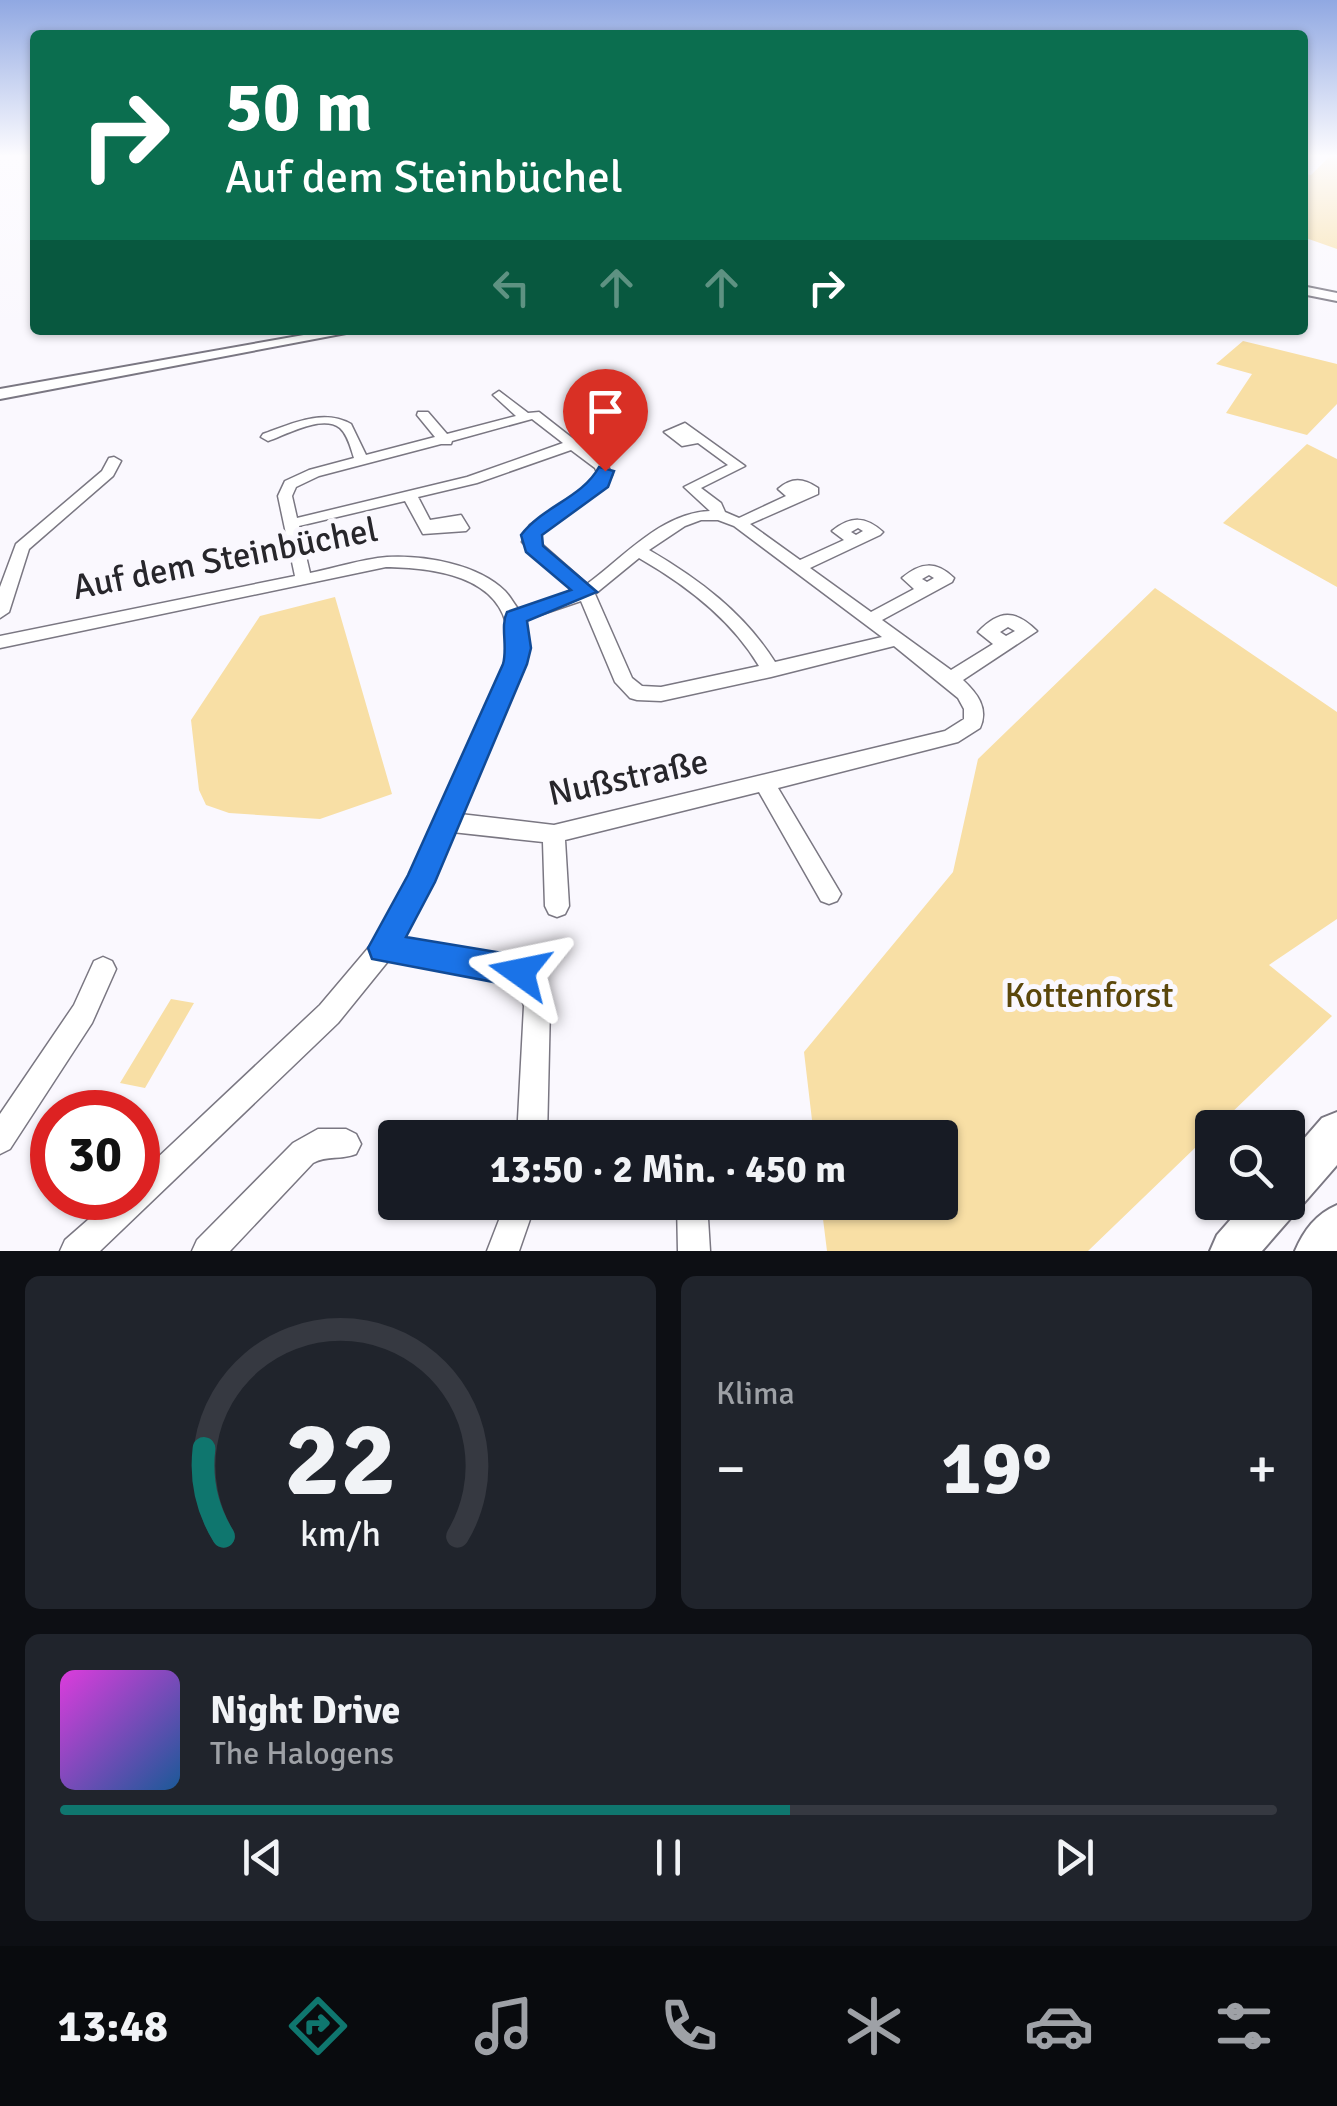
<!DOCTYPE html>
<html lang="de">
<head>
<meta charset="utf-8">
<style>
  :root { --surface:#171b24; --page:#20242c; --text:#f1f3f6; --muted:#9ea1a6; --line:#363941; --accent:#0f766e }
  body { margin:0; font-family:Signika,sans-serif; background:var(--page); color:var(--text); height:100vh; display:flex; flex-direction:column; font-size:38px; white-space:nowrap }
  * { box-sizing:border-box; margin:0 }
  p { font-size:32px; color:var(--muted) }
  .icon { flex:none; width:55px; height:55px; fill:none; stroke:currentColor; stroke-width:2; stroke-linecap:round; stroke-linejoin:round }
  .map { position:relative; height:1251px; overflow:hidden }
  .sheet { display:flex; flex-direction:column; gap:25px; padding:25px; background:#0d0f14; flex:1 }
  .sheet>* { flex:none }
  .guide { position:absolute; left:30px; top:30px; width:1278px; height:305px; border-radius:10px; box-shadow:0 2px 8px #0004; background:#0b6e4f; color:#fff; overflow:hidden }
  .fabs { position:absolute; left:1195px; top:1110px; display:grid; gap:20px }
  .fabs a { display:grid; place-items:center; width:110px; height:110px; border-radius:10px; background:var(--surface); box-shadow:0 2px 8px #0004; font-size:50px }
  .speed { position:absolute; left:30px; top:1090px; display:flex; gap:20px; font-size:50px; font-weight:700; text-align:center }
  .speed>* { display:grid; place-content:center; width:130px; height:130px; border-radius:50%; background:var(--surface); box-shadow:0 2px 8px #0004; line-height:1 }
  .speed .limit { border:15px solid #d22; background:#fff; color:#111 }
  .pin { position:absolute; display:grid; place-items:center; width:85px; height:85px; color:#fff; margin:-102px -42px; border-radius:50% 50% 50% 0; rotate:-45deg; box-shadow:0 0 10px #0007 }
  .pin .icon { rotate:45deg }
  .me { position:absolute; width:110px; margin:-55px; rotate:282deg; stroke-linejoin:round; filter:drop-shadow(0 0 8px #0008) }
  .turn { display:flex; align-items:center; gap:35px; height:210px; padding:0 30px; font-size:45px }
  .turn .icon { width:130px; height:130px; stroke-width:2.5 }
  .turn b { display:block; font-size:70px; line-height:85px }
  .lanes { display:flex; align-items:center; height:95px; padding:0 30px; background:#0003; justify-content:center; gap:50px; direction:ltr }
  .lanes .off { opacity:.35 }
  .big { font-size:75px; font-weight:700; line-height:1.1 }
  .sheet .widget { flex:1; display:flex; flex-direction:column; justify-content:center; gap:15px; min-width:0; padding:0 35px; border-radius:15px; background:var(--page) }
  .sheet .dial { align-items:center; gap:0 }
  .dial svg { height:260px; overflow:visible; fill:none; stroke:var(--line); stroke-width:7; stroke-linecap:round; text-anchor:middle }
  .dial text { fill:var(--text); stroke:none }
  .song { display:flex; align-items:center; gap:30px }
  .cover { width:120px; height:120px; border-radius:15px; background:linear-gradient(135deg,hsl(300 70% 55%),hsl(210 70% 35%)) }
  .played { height:10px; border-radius:5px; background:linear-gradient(90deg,var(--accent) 60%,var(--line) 60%) }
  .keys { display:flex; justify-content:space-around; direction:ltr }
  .heat { display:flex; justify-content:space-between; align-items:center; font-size:55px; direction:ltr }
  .sheet .tiles { flex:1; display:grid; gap:25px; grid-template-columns:1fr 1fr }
  .widget:last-child { grid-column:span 2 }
  .trip { position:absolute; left:378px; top:1120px; width:580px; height:100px; border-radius:10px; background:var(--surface); box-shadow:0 2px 8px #0004; font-weight:700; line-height:100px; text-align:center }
  .dock { display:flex; height:160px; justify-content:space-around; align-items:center; background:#090b0e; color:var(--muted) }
  .dock .icon { width:70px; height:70px }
  .dock .selected { color:var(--accent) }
  .dock b { font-size:45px; color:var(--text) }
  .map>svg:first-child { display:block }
  .green { fill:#f8dfa5 }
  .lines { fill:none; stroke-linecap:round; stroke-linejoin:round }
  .minor-casing { stroke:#7a7782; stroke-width:3 }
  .major-casing { stroke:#7a7782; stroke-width:4 }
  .highway-casing { stroke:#7a7782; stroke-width:4 }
  .minor { fill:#fff; fill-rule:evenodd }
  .major { fill:#fff; fill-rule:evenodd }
  .highway { fill:#fff; fill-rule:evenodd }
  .route { fill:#1a73e8; stroke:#114b97; stroke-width:2.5 }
  .labels { text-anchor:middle; stroke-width:10; stroke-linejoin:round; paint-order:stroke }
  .near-street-label { font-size:35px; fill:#27262b; stroke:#faf8fe }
  .near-park-label { font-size:35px; fill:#5b470b; stroke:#faf8fe }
</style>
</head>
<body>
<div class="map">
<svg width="1337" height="1251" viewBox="0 0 1337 1251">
  <rect width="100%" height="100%" fill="#faf8fe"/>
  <!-- green -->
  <path class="green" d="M1330 156H1337V249L1303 237V174L1311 175Z
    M1243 341 1337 364V404L1307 435 1226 413 1252 374 1216 364Z
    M1307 444 1337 459V587L1223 523Z
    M1155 588 1337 712V919L1269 965 1332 1016 1088 1251H827L821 1203 940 1202V1138L814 1137 804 1052 953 872 978 759Z
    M335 597 392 794 320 819 229 813 206 805 199 790 191 720 260 616Z
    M171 999 194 1003 145 1088 120 1083Z"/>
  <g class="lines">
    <!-- minor casing -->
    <g class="minor-casing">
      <path id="minor" d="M499 391 528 413 539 412 608 466 612 475 606 486 542 530 538 541 587 584C624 557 661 513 710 511L684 487 728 465 698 443 682 446 664 432 685 423 745 466 701 488 721 503 725 512 739 518 786 496 778 489C792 477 803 478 818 488V494L750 524 800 560 844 540 832 531C851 516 865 516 883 532L880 535 810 568 871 612 914 589 902 578C921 562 936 561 954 578L952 582 882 620 951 670 993 644 978 632C999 610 1015 609 1037 631L963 680C977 693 989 708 980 728L958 742 778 788 841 894 837 901 829 904 821 901 759 792 565 840 569 906 565 914 557 917 549 914 545 906 543 842 452 832 401 939 509 956 537 970 550 1006 547 1138H517L524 1006 518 987 505 979 389 960 338 1023 100 1251H60L65 1240 113 1198H138V1176L320 1005 375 940 410 877 506 664C507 654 509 642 508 632 500 575 433 568 386 567L0 648V636L295 576 278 496 285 481 309 470 354 458C351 449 348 435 340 428 322 414 286 435 268 441L261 437 263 434C291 424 323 408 351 424L366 455 435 437 417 415 418 412H428L447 434 516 416 493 395ZM532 419 563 443 467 477 297 518 292 496 296 487 319 476 441 444H451L452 441ZM571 450 595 468 598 475 595 481 530 525 522 542 574 592 519 610C514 604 510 596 505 591 478 564 424 555 387 557 362 559 335 568 310 573L299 526 405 501 423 534 466 531 469 528 461 515 430 520 418 497 477 483ZM701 520H718L734 526 882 637 775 662C744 613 699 579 649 550L685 526ZM858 528 863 531 856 535 851 532ZM639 558C686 585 731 619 759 666L661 687 642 686 632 678 595 594ZM929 575 934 578 927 582 922 579ZM581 601 615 682 630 698 637 700 661 701 771 677 894 646 958 698 964 709V719L945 731 554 825 460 814 524 664 526 636 522 621ZM1008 627 1015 631 1006 636 1000 632Z
        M114 457 121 461 113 476 29 549 9 612 0 618V587L16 544 102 471 109 458Z
        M103 957 112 961 116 969 92 1023 10 1149 0 1154V1114L74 1005 94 961Z
        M318 1129H346L356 1134 361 1144 356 1154C342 1160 327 1155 313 1163L230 1251H192L197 1240 293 1143Z
        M506 1202H536L519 1251H487Z
        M677 1202H707L710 1251H678Z"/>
    </g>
    <!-- major casing -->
    <g class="major-casing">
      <path id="major" d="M1302 286 1337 293V301L1302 294Z
        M332 330H362L0 399V389Z"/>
    </g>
    <!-- highway casing -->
    <g class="highway-casing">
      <path id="highway" d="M1337 1112V1165C1311 1195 1288 1221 1262 1251H1210L1217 1235 1246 1202H1288V1157L1322 1118Z
        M1337 1205V1251H1295C1304 1230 1316 1214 1337 1205Z"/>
    </g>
    <!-- minor -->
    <use href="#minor" class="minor"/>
    <!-- major -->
    <use href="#major" class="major"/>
    <!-- highway -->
    <use href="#highway" class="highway"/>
  </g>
  <!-- sky -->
  <linearGradient id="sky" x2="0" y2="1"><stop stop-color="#90a8e2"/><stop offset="0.47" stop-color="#fdfcff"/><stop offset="1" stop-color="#fdfcff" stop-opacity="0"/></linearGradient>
  <rect width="1337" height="332" fill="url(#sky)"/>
  <!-- route -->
  <path class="route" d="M599 467 614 471 608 487 542 535 543 546 597 592 527 621 531 648 527 664 435 882 406 937 520 956 531 961 536 972 531 983 520 987 372 959 368 948 408 875 503 664C508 647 500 626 507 612L571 590 526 552 521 535C543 506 582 498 599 467Z"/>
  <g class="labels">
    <!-- near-street labels -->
    <g class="near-street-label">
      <text transform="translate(225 558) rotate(-11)" y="12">Auf dem Steinbüchel</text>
      <text transform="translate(628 777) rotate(-12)" y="12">Nußstraße</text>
    </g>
    <!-- near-park labels -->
    <g class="near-park-label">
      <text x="1089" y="1007">Kottenforst</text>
    </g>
  </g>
</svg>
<div class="fabs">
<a><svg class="icon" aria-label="search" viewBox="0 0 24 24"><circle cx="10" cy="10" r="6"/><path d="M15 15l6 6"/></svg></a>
</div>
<div class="speed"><div class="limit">30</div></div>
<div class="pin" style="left:605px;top:471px;background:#d93025"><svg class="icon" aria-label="arrive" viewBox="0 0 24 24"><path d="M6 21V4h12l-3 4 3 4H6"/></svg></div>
<svg class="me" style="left:520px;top:972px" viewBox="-20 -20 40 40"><path d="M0-17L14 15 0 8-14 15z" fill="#1a73e8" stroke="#fff" stroke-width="4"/></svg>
<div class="trip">13:50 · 2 Min. · 450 m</div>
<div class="guide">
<div class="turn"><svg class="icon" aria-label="right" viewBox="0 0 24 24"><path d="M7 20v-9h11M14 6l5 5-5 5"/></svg><div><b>50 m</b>Auf dem Steinbüchel</div></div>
<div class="lanes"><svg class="icon off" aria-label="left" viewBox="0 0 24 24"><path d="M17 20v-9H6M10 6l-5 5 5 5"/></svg><svg class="icon off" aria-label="ahead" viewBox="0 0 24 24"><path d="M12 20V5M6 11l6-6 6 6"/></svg><svg class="icon off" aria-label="ahead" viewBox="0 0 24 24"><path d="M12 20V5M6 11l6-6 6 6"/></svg><svg class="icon" aria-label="right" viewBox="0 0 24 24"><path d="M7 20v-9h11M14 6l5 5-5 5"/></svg></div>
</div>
</div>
<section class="sheet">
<div class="tiles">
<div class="widget dial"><svg viewBox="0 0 100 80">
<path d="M14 69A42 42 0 1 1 86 69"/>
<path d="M14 69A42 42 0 0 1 8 42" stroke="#0f766e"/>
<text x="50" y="56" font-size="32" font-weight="700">22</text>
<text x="50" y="72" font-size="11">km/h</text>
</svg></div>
<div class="widget"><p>Klima</p>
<div class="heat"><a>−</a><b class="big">19°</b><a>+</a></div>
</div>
<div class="widget">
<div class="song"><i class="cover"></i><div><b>Night Drive</b><p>The Halogens</p></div></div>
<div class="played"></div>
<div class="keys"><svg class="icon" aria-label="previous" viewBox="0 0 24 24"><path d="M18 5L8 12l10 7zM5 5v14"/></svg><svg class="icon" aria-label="pause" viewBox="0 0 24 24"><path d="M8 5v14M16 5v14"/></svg><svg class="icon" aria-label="next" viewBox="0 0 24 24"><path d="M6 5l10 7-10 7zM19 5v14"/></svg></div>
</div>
</div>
</section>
<nav class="dock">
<b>13:48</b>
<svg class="icon selected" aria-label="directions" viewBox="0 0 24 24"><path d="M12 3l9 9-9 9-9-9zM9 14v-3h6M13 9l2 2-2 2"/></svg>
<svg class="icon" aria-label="music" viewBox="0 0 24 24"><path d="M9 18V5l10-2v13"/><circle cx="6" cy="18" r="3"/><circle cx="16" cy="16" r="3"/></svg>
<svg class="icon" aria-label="phone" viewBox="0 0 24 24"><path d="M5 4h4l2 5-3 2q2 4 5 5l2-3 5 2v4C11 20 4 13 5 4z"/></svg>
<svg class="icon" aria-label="climate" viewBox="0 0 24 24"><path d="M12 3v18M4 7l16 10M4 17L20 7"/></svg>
<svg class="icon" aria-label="car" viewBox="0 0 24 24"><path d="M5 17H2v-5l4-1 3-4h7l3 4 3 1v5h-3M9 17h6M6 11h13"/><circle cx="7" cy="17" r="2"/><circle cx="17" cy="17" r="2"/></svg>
<svg class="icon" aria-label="filters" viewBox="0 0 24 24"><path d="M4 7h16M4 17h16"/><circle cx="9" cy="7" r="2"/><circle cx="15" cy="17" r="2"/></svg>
</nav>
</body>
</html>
